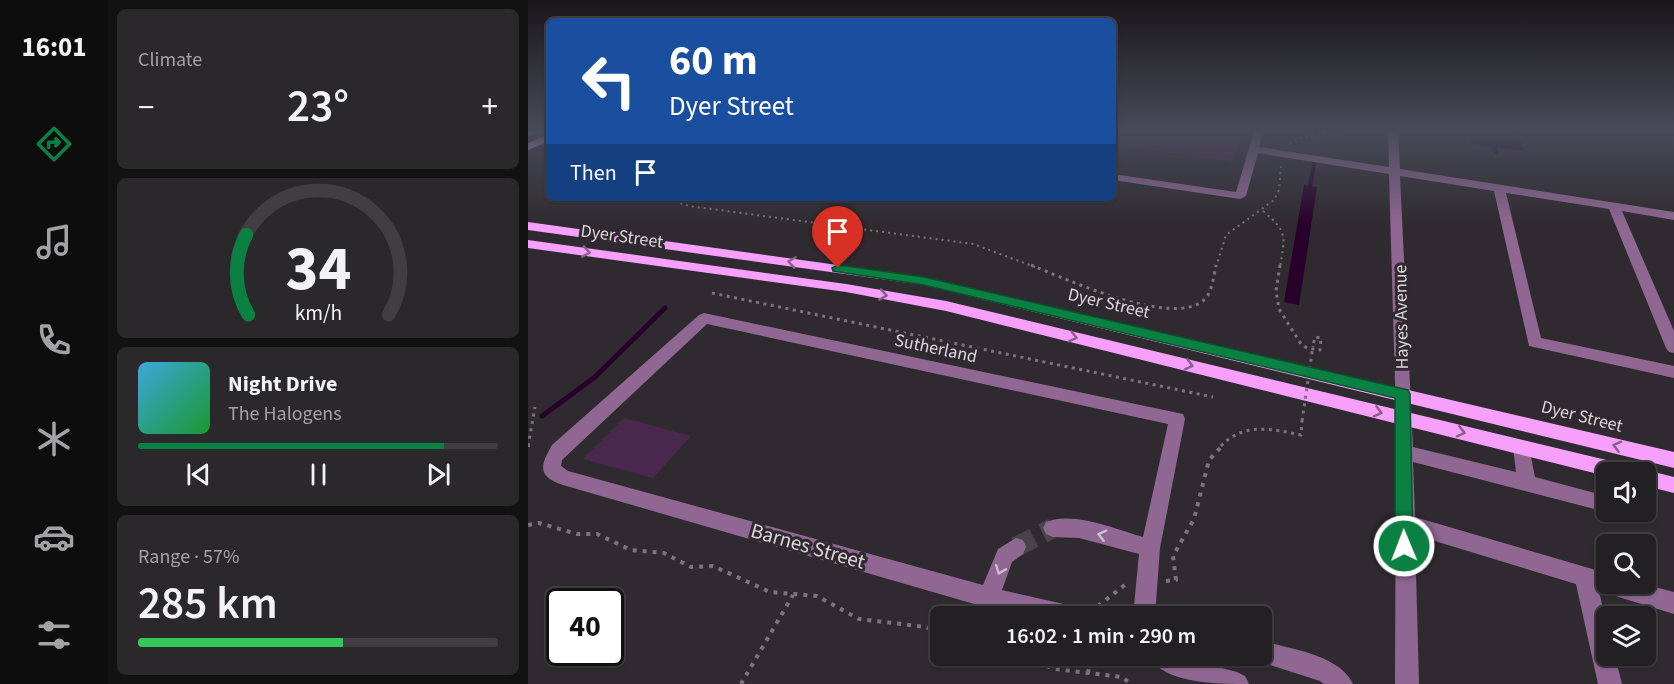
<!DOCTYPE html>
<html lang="en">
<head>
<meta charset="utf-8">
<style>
  :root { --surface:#232023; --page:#2b282b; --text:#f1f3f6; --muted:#a3a3a6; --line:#403e41; --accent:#0b8043 }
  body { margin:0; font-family:"Source Sans 3",sans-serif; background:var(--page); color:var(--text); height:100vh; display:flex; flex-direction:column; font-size:22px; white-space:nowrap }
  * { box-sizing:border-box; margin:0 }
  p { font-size:20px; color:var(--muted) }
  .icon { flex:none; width:33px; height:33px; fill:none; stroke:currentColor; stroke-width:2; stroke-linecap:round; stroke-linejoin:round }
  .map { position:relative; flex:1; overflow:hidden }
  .drawer { display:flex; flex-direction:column; gap:9px; padding:9px; background:#131213; width:420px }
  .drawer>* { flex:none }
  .banner { position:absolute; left:18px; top:18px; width:570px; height:183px; border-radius:9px; box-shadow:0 2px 4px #0004,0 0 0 2px var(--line); background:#1a4fa0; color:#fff; overflow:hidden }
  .tools { position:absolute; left:1068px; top:462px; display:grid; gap:12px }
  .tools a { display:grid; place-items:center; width:60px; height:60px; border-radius:9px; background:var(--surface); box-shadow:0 2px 4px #0004,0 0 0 2px var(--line); font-size:30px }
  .speed { position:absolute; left:18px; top:588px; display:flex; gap:12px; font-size:30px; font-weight:700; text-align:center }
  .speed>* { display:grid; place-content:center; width:78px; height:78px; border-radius:50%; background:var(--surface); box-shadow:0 2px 4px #0004,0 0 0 2px var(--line); line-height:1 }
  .speed .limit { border:3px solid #111; border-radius:9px; background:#fff; color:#111 }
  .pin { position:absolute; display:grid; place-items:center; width:51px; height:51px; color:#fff; margin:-62px -26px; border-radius:50% 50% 50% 0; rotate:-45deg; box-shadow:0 0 6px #0007 }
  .pin .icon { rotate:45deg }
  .me { position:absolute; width:66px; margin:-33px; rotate:359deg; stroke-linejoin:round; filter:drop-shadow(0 0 4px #0008) }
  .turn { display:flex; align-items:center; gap:21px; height:126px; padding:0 24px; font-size:27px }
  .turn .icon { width:78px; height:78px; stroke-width:2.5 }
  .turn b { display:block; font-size:42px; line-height:51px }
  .then { display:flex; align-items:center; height:57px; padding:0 24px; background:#0003; gap:12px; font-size:22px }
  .big { font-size:45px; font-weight:600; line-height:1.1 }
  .drawer .widget { flex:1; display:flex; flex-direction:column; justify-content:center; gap:9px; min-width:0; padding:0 21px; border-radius:9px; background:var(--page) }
  .drawer .dial { align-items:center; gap:0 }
  .dial svg { height:156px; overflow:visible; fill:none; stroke:var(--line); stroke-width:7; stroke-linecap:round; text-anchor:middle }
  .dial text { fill:var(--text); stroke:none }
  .song { display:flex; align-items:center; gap:18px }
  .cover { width:72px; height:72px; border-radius:9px; background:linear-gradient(135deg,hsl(200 70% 55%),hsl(130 70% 35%)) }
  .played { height:6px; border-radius:3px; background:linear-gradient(90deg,var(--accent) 85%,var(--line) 85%) }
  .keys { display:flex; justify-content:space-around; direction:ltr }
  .heat { display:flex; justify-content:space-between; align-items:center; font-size:33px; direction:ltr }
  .charge { height:9px; border-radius:4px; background:linear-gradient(90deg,#34c759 57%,var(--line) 0) }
  .trip { position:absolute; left:402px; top:606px; width:342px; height:60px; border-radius:9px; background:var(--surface); box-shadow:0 2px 4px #0004,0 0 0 2px var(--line); font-weight:600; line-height:60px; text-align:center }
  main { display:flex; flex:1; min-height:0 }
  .dock { display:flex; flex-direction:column; width:108px; justify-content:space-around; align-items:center; background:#0e0d0e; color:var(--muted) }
  .dock .icon { width:42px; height:42px }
  .dock .selected { color:var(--accent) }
  .dock b { font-size:27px; color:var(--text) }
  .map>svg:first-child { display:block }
  .green { fill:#4a284d }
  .water { fill:#28002c }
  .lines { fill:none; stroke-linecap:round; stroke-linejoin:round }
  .stream-far1 { stroke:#28002c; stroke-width:4 }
  .stream { stroke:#28002c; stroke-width:5 }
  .minor-tunnel { stroke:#494449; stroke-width:20; stroke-dasharray:20 10; stroke-linecap:butt }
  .path-far2 { stroke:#7a757a; stroke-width:2; stroke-dasharray:2 4; stroke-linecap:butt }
  .path-far1 { stroke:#7a757a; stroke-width:3; stroke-dasharray:3 4.5; stroke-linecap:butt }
  .path { stroke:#7a757a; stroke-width:4; stroke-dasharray:4 6; stroke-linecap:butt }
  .minor { fill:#906793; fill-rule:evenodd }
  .major { fill:#f6a0fc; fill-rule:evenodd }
  .path-bridge { stroke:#7a757a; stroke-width:3; stroke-dasharray:3 4.5; stroke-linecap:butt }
  .oneway { stroke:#895f8b }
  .oneway2 { stroke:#cbc1cc }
  .route { fill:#0b8043; stroke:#07532c; stroke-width:1.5 }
  .labels { text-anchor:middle; stroke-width:6; stroke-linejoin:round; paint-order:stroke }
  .street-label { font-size:18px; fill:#dad7da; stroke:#2f2a2f }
  .near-street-label { font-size:21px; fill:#dad7da; stroke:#2f2a2f }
</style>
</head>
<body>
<main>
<nav class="dock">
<b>16:01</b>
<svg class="icon selected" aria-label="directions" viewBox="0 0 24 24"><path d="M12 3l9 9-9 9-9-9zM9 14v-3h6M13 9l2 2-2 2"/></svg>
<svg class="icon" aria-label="music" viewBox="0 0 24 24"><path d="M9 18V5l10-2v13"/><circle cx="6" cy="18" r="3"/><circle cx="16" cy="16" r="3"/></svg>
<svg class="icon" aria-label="phone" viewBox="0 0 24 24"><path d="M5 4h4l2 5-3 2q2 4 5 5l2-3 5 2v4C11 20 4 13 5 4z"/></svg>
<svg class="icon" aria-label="climate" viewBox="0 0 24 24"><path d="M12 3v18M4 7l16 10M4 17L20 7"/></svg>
<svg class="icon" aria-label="car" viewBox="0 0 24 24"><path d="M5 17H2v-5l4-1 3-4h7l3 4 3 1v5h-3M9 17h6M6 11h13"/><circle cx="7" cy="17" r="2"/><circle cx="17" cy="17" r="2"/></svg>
<svg class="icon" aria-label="filters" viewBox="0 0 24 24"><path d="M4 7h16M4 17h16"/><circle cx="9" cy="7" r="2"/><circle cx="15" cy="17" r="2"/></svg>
</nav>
<section class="drawer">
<div class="widget"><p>Climate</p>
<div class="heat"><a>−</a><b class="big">23°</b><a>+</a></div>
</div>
<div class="widget dial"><svg viewBox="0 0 100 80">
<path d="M14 69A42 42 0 1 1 86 69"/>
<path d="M14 69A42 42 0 0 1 13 28" stroke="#0b8043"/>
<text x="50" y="56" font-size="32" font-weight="700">34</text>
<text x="50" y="72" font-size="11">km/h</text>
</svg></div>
<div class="widget">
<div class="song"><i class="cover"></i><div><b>Night Drive</b><p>The Halogens</p></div></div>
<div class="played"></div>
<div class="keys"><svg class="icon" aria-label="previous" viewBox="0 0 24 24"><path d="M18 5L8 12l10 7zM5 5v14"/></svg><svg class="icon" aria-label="pause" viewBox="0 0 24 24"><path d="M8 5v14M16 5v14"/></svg><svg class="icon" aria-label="next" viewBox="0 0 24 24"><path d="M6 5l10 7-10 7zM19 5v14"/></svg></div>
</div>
<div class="widget"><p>Range · 57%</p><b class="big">285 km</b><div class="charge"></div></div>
</section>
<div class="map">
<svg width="1146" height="684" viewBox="0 0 1146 684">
  <rect width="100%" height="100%" fill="#2f2a2f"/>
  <!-- green -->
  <path class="green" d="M585 131H715L704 162 585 144Z
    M96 418 163 436 125 478 55 459Z"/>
  <!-- water -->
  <path class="water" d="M941 131H990L996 151 944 144Z
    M776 185 789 187 771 305 756 302Z"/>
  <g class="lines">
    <!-- stream-far1 -->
    <path class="stream-far1" d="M966 147 968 152
      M782 186 787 158"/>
    <!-- stream -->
    <path class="stream" d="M14 416 67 377 137 308"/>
    <!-- minor-tunnel -->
    <path class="minor-tunnel" d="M488 547 525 528"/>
    <!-- path-far2 -->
    <path class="path-far2" d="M761 144 773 138 813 131
      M135 198 161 206 445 244 507 267
      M735 211C760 232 757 236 752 267
      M688 267 698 235 746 200 751 190 753 166"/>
    <!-- path-far1 -->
    <path class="path-far1" d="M503 265C538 279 644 328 676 300 684 293 686 275 688 265
      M752 265 748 291 751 309 773 344 779 348 792 350 793 338 787 337 785 346
      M184 293 685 397
      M0 446 7 407
      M693 446C716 422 744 429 773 435L774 421"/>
    <!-- path -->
    <path class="path" d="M0 447V445
      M0 525 11 523 49 534H69L103 550 136 553 163 567 185 566 242 592 289 596 331 619 398 627 412 633
      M638 581 648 580 645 556 666 519 681 460 695 445
      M569 616 570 606 598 584
      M490 656 527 669 594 677 603 684
      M560 673 563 656
      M213 684 265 595"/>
    <!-- minor -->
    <path class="minor" d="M726 131H736L731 147 861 167 860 131H870L872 169 1146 212V220L1094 211 1146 331V353L1141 352 1138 348 1081 209 978 193 1013 338 1146 366V378L1001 346 966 191 872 176 885 447 988 472 985 447 988 442 994 440 1000 442 1007 477 1078 496V512H1080H1078L885 462 887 517 1078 573V584H1115L1146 592V614L1071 591 1078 622V656H1087L1094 684H1070L1048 584 887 535 891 684H867L868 418 861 174 730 153 718 196 712 199 585 180V174L708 192Z
      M176 313 655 414 657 419 632 548 627 616H605L611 554 551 538 525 537 518 534 515 528 518 522C546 511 587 529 615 537L640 424 179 324 34 460 33 466 40 471 455 585 470 549 488 538 495 540 498 547 495 554 484 562 474 590 540 605 548 608 551 616H497L460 608 35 485C9 476 12 466 24 445L171 315Z
      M1075 460 1081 463 1085 472H1078V489L1072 487 1066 468 1069 463Z
      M734 641C762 649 812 655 825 684H796L792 681 726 660 724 656H734Z
      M621 656H650L709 672 717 676 721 684C691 684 635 684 621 656Z"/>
    <!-- major -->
    <path class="major" d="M0 131H9L0 136Z
      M21 134V141L0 150V143Z
      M0 222 396 277 1146 452V468L396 285 0 230Z
      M0 240 318 284 418 301 1095 464 1101 467 1104 472H1078V476L418 311 318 292 0 248Z
      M1118 470 1146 477V493L1118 486V472H1112Z"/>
    <!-- path-bridge -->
    <path class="path-bridge" d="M774 421 785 346"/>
  </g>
  <!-- one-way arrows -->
  <defs><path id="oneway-chevron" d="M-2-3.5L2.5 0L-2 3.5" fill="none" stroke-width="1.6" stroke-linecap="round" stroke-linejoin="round" transform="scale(1.5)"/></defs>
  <g class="oneway">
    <use href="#oneway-chevron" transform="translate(58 252) rotate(8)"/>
    <use href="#oneway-chevron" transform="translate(264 262) rotate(-172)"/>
    <use href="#oneway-chevron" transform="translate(355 295) rotate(9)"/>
    <use href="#oneway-chevron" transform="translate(545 337) rotate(14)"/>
    <use href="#oneway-chevron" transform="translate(661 365) rotate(14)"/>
    <use href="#oneway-chevron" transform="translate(850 412) rotate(14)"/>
    <use href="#oneway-chevron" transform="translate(933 432) rotate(14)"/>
    <use href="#oneway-chevron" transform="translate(1089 446) rotate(-166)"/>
  </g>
  <g class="oneway2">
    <use href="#oneway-chevron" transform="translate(574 535) rotate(-166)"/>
    <use href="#oneway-chevron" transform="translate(472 570) rotate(112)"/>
  </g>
  <!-- sky -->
  <linearGradient id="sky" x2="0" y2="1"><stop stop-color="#1a171a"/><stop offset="0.58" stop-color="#474a58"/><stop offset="1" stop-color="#474a58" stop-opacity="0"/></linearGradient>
  <rect width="1146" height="226" fill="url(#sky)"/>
  <!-- route -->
  <path class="route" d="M310 265 396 277 880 390 882 394 885 546 883 552 876 555 870 552 867 546V398L396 285 305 271 304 268Z"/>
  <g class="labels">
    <!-- street labels -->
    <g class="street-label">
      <text transform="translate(94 236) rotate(8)" y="6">Dyer Street</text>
      <text transform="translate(581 303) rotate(13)" y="6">Dyer Street</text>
      <text transform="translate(873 317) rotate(-91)" y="6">Hayes Avenue</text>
      <text transform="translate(408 348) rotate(12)" y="6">Sutherland</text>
      <text transform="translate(1054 416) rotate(14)" y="6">Dyer Street</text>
    </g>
    <!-- near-street labels -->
    <g class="near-street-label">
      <text transform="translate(280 546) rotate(16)" y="7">Barnes Street</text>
    </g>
  </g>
</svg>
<div class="tools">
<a><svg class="icon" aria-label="sound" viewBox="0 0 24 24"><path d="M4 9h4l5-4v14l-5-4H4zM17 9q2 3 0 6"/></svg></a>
<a><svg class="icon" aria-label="search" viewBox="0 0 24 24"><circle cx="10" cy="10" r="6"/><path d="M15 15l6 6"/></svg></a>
<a><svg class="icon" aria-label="layers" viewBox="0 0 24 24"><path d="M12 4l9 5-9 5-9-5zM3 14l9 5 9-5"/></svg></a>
</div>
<div class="speed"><div class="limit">40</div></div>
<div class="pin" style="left:310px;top:268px;background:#d93025"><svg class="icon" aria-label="arrive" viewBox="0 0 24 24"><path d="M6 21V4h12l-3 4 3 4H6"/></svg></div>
<svg class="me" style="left:876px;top:546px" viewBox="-20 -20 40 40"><circle r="17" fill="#0b8043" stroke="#fff" stroke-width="3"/><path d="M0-11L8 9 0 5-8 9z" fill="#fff"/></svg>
<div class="trip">16:02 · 1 min · 290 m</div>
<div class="banner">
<div class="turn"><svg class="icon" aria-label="left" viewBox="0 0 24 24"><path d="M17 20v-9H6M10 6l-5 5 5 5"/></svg><div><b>60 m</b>Dyer Street</div></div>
<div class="then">Then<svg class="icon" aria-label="arrive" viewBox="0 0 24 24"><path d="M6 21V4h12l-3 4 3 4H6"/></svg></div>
</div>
</div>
</main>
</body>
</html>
